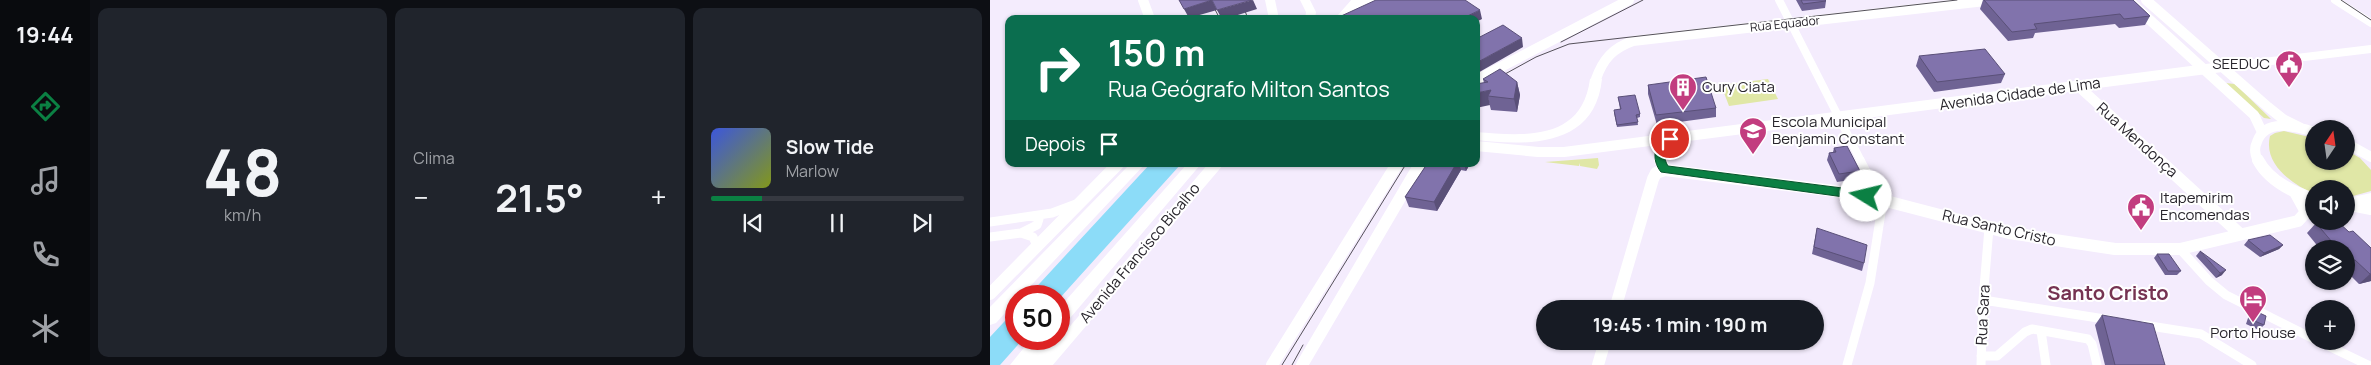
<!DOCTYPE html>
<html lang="pt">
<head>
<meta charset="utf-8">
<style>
  :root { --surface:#171b24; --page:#20242c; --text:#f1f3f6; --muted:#9ea1a6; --line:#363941; --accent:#0b8043 }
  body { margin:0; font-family:Manrope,sans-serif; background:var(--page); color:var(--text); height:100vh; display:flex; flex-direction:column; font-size:19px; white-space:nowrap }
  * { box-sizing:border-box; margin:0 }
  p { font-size:16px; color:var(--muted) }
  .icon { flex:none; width:28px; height:28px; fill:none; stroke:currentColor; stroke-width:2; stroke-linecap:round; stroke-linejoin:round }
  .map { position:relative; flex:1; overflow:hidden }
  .sheet { display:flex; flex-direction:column; gap:8px; padding:8px; background:#0d0f14; width:900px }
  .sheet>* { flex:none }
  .banner { position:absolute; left:15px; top:15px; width:475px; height:152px; border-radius:10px; box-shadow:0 1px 4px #0004; background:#0b6e4f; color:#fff; overflow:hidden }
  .needle { width:32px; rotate:13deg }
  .fabs { position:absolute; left:1315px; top:120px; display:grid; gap:10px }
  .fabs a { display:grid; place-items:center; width:50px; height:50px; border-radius:50%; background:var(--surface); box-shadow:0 1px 4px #0004; font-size:25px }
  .speed { position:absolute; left:15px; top:285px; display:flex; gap:10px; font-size:25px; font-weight:700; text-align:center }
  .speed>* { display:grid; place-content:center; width:65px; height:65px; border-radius:50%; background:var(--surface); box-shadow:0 1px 4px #0004; line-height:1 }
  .speed .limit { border:8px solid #d22; background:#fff; color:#111 }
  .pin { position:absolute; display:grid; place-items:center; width:42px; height:42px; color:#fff; margin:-21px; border:2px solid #fff; border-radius:50%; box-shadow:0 1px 5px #0007 }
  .me { position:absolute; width:55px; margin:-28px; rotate:279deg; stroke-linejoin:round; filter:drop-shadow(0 0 4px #0008) }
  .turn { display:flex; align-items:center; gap:18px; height:105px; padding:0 20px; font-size:22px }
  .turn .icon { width:65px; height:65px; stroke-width:2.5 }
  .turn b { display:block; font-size:35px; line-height:42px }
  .then { display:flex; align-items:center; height:48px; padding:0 20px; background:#0003; gap:10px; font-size:19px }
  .big { font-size:38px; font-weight:700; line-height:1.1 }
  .sheet .card { flex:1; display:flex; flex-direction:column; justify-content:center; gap:8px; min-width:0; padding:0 18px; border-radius:10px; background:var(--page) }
  .sheet .dial { align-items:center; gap:0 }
  .dial b { font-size:65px; line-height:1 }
  .song { display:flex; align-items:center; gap:15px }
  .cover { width:60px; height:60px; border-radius:8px; background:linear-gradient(135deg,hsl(230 70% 55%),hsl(70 70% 35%)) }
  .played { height:5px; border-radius:2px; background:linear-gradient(90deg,var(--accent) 20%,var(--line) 20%) }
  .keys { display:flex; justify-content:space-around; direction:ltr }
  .heat { display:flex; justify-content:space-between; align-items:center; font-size:28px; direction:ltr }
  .sheet .tiles { flex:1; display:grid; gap:8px; grid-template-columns:repeat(3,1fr) }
  .trip { position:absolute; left:546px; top:300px; width:288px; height:50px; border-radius:25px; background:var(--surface); box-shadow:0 1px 4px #0004; font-weight:700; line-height:50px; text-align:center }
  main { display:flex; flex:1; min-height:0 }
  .menu { display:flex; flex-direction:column; width:90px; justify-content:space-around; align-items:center; background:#090b0e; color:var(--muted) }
  .menu .icon { width:35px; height:35px }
  .menu .on { color:var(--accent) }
  .menu b { font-size:22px; color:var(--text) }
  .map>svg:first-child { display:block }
  .green { fill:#e0e7a6 }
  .water { fill:#8cdcf8 }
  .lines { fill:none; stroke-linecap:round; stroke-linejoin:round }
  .minor-far1 { stroke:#fff; stroke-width:8 }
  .minor { stroke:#fff; stroke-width:9 }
  .major-far1 { stroke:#fff; stroke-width:10 }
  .major { stroke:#fff; stroke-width:12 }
  .highway { fill:#fff; fill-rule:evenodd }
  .tram { stroke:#545059; stroke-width:1 }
  .wall { fill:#6f6394 }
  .shaded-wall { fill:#5a5078 }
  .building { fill:#8173ac; stroke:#5a5078 }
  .route { fill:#0b8043; stroke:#07532c }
  .labels { text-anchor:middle; stroke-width:4; stroke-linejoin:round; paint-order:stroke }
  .far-street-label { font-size:12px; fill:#28252c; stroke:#fff }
  .poi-label { font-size:15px; fill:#28252c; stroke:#fff; text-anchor:start }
  .street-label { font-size:15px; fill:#28252c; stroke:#fff }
  .district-label { font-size:20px; font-weight:bold; fill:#763352; stroke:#fff }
</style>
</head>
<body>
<main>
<nav class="menu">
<b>19:44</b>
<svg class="icon on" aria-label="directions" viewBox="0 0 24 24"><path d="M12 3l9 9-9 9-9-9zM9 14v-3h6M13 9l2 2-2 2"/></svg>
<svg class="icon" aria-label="music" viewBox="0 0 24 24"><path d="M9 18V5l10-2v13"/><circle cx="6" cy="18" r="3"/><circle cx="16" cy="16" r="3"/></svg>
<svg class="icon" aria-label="phone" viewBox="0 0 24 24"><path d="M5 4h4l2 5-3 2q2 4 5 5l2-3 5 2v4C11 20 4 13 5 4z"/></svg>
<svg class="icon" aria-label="climate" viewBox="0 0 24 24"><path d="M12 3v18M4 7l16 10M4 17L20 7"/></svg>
</nav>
<section class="sheet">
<div class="tiles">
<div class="card dial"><b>48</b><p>km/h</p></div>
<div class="card"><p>Clima</p>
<div class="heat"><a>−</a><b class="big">21.5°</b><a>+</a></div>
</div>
<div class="card">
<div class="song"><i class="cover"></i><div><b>Slow Tide</b><p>Marlow</p></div></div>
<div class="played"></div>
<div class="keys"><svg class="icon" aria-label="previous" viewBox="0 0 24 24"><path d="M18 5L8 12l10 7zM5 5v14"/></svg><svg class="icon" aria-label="pause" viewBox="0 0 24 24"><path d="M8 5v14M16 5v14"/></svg><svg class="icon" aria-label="next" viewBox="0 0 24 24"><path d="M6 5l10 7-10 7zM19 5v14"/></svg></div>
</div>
</div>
</section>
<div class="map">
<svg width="1381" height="365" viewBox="0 0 1381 365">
  <rect width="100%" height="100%" fill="#f4ecfd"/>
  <!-- green -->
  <path class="green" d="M778 79 788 99 739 106 731 85Z
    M1235 83 1245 84 1281 119 1274 118Z
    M1294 131 1324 138V161H1356V150L1370 158 1381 170V191L1356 198V189H1324V194C1302 184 1273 164 1280 136L1285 133Z
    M608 158 609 165 607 169 590 166 589 163V166L555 162Z"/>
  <!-- water -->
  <path class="water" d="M160 164H191L69 299V296H38Z
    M26 309V339H33L10 365H0V337Z"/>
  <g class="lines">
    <!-- minor-far1 -->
    <path class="minor-far1" d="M789 0 871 161
      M1345 0 1381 23
      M1232 67 1381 49"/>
    <!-- minor -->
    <path class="minor" d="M869 194 882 188 881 181 870 160
      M0 222 62 213 86 204
      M31 233 47 225 49 219 42 216
      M0 237 31 233 43 237 47 246
      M1190 249 1219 281 1236 295 1324 339
      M993 300 1121 320
      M1154 325 1211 334 1262 365
      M1051 331 1056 365
      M1328 341 1378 365
      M991 356H1007L1035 332 1042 329 1098 339 1102 344 1107 365
      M857 365 880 283 893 200
      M991 365 993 300 999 228"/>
    <!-- major-far1 -->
    <path class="major-far1" d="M153 0 160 19
      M1138 0 1264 115 1272 132
      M1156 0 1278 107 1293 119 1311 128
      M362 8 384 0
      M351 19 368 0
      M606 79C613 59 623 48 643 41L1004 0
      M486 80 639 0
      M1088 86 1171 161
      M1356 143 1381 157
      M486 146 548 152H574L1232 67
      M670 161 671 150 680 139
      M1268 161C1265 155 1264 148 1267 142 1275 118 1305 126 1324 132"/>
    <!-- major -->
    <path class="major" d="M670 160 675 170
      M1169 160 1250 234
      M1268 160C1279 181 1302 192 1324 199
      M1363 203 1381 199
      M1356 204 1381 209
      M0 294 128 164
      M625 309 663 179 666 173 675 170 869 194 1019 233 1125 249H1190L1308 221 1316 212 1305 192
      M55 365 226 164
      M282 365 407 164
      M312 365 430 164
      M608 365 615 341"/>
    <!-- highway -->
    <path class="highway" d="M275 0H285L289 19H279Z
      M310 0H320L326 12 325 19H315L316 12Z
      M606 75 612 79C605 147 539 146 486 140V132C535 136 592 141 600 79Z
      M140 164H155L31 296H26V301L6 323 0 325V307Z
      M197 164H211L75 324 69 326V308Z
      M69 334 71 339 55 365H20L41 339H69Z"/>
    <!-- tram -->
    <path class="tram" d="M220 0 230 19
      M235 0 244 19
      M251 0 258 19
      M1351 0 1381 20
      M571 42 653 0
      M486 90 546 57 579 44 967 0
      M292 365 416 164
      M302 365 313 345"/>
  </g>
  <!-- wall -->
  <path class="wall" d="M806 0H835L836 1 835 8 812 11Z
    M993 0H1143L1160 16 1155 25 1129 28 1125 24 1045 33 1043 38 1018 41 990 9Z
    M929 56 1015 74 1011 83 944 92 926 66Z
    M493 79 527 82 530 95 527 112 501 110Z
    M658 85 726 108V117L667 125 658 94Z
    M628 97 650 114V117L647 118 648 125 627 127 624 113 630 109Z
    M844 148 870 171 868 179 847 182 837 160 839 153 843 152Z
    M437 164H480L476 171 471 170 447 211 419 207 415 197Z
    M1326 223 1381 248V281L1369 284 1356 271V249H1330L1317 233Z
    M827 228 874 263 872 271 822 254Z
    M1258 240 1293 245 1289 249 1270 257 1254 245Z
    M1210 251 1232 275 1226 278 1206 256Z
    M1167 254 1191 271 1187 275H1175L1164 258Z
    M1263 310 1274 325 1269 330 1256 324 1259 315Z
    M1112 315 1175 365H1115L1105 325Z"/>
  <!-- shaded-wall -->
  <path class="shaded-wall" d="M222 0 227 10 199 18 194 9Z
    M263 0 267 9 235 19H232L227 10Z
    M490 10 492 19 486 22V19H471Z
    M532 38 533 47 486 74V63Z
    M527 82 530 95 527 112 524 99Z
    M501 90 498 96 500 105 486 108V93Z
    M466 164H469L471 170 447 211 444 202Z
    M474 164H480L476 171Z
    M1293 245 1289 249 1270 257 1274 253Z
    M1236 270 1232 275 1226 278 1230 273Z
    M1380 274H1381V281L1369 284Z"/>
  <!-- building -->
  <path class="building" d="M189 0H262L227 10 222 0 194 9Z
    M386 0H475L490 10 471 19H352L349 17Z
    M811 0H835L836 1 813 4Z
    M994 0H1143L1160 16 1134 19 1130 14 1044 24 1047 29 1022 32Z
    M513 25 532 38 486 63V39Z
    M995 49 1015 74 947 82 929 56Z
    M510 69 527 82 524 99 498 96 501 90 486 93V84L498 82 493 79Z
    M716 77 726 108 666 115 658 85Z
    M645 95 650 114 646 115 648 122 627 125 624 110 631 109 628 97Z
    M857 146 870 171 849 174 839 153 846 152 844 148Z
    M437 164H466L444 202 415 197Z
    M1334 221H1347L1359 232 1363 231 1381 248V274H1380L1365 260 1359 261 1356 258V249H1348L1326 223Z
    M827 228 877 245 874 263 824 247Z
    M1280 235 1293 245 1274 253 1258 240Z
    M1210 251 1236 270 1230 273Z
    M1167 254H1179L1191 271H1178Z
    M1263 310 1276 316 1274 325 1260 319Z
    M1112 315 1163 324 1175 365H1125Z"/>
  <!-- route -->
  <path class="route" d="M680 136 685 139C679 148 671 155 678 166L876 191 882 196 876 200 671 172C661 160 663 141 680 136Z"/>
  <!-- icons -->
  <defs>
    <g id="civic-pin" transform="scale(1.4375)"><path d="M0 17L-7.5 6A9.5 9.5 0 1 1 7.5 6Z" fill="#c23d7f" stroke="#fff"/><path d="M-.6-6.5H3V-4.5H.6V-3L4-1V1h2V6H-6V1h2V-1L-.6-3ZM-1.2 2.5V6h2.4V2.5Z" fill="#fff"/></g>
    <g id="building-pin" transform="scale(1.4375)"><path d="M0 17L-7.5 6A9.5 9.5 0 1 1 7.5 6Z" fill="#c23d7f" stroke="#fff"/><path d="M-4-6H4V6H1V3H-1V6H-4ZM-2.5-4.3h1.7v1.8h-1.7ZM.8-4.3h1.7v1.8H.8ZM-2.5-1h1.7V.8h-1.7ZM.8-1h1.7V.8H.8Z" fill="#fff"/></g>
    <g id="school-pin" transform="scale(1.4375)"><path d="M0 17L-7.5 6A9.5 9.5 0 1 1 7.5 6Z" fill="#c23d7f" stroke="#fff"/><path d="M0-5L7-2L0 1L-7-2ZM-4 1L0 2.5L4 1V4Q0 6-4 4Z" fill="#fff"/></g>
    <g id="hotel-pin" transform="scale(1.4375)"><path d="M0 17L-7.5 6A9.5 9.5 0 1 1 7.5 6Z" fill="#c23d7f" stroke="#fff"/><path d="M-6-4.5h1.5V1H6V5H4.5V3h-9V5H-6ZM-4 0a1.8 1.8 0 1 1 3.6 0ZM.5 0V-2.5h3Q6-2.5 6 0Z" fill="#fff"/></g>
  </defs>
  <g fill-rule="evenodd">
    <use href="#civic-pin" x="1299" y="64"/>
    <use href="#building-pin" x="693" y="87"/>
    <use href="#school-pin" x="763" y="131"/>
    <use href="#civic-pin" x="1151" y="207"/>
    <use href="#hotel-pin" x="1263" y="299"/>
  </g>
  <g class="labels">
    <!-- far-street labels -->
    <g class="far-street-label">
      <text transform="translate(795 24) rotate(-6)" y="4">Rua Equador</text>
    </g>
    <!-- poi labels -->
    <g class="poi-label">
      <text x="1280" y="69" text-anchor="end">SEEDUC</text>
      <text x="712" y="92">Cury Ciata</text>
      <text x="782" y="127">Escola Municipal<tspan x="782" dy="17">Benjamin Constant</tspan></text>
      <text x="1170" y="203">Itapemirim<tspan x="1170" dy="17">Encomendas</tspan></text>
      <text x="1263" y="338" text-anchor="middle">Porto House</text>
    </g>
    <!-- street labels -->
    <g class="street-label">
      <text transform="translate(1030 94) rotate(-8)" y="5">Avenida Cidade de Lima</text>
      <text transform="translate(1147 140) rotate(42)" y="5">Rua Mendonça</text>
      <text transform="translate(1009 228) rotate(13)" y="5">Rua Santo Cristo</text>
      <text transform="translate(150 253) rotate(-50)" y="5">Avenida Francisco Bicalho</text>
      <text transform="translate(993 315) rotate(-87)" y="5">Rua Sara</text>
    </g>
    <!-- district labels -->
    <g class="district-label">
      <text x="1118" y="300">Santo Cristo</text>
    </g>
  </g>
</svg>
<div class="fabs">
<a><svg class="needle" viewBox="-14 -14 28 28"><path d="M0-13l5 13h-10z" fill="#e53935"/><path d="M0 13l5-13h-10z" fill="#9ea1a6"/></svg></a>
<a><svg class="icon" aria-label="sound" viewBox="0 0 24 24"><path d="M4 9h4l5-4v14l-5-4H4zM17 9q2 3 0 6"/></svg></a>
<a><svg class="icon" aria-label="layers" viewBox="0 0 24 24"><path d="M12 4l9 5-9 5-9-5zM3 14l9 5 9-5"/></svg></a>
<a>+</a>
</div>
<div class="speed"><div class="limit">50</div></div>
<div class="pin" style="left:680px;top:139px;background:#d93025"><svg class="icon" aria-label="arrive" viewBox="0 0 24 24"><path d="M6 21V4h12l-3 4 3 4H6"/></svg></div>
<svg class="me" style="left:876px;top:196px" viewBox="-20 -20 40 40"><circle r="19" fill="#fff"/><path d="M0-13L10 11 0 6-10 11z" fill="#0b8043"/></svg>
<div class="trip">19:45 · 1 min · 190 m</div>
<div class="banner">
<div class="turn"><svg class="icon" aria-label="right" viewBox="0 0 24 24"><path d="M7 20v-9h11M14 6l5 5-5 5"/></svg><div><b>150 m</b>Rua Geógrafo Milton Santos</div></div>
<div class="then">Depois<svg class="icon" aria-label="arrive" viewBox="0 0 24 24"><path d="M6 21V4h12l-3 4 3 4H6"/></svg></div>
</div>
</div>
</main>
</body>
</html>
